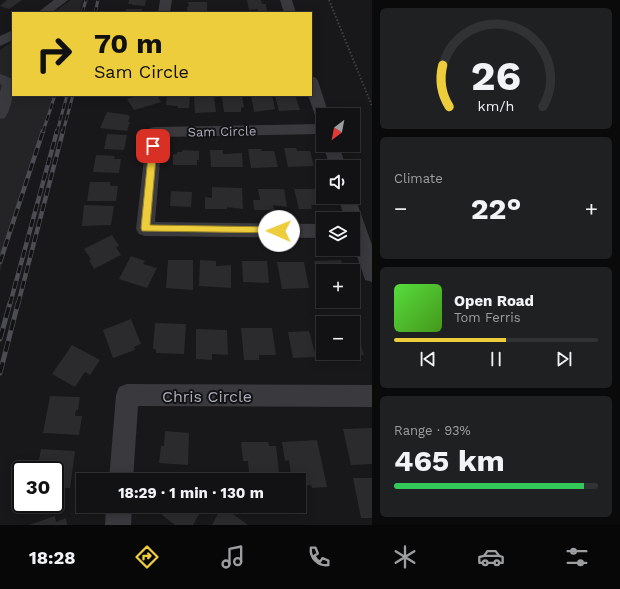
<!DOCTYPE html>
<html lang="en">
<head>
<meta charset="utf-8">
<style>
  :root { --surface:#121214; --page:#1f2022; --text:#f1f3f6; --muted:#9c9ea0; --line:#313234; --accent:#edcd3c }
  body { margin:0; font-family:"Work Sans",sans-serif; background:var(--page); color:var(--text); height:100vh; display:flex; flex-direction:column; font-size:15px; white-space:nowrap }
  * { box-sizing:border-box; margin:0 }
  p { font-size:13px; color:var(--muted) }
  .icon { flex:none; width:22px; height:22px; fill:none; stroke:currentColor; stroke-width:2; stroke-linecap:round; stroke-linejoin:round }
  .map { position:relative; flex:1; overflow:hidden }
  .side { display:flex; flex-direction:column; gap:8px; padding:8px; background:#0a0a0b; width:248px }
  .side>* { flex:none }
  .top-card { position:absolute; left:12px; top:12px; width:300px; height:84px; border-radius:0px; box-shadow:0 2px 10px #0003,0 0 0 1px var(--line); background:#edcd3c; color:#111; overflow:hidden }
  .needle { width:26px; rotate:212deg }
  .tools { position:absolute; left:316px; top:108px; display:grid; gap:8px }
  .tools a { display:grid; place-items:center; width:44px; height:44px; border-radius:0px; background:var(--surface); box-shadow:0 2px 10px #0003,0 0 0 1px var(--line); font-size:20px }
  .speed { position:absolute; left:12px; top:461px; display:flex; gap:8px; font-size:20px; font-weight:700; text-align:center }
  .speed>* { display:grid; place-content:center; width:52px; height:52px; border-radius:50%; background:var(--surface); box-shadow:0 2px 10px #0003,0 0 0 1px var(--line); line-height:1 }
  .speed .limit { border:2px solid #111; border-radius:6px; background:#fff; color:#111 }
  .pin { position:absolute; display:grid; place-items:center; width:34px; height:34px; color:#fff; margin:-17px; border-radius:8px; box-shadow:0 2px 6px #0006 }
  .me { position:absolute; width:44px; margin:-22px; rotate:271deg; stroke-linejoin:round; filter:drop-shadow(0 0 3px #0008) }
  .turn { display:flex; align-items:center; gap:14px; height:84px; padding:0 16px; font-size:18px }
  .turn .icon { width:52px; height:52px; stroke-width:2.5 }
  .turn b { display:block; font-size:28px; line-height:34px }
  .big { font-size:30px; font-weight:700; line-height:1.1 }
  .side .widget { flex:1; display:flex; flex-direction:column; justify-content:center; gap:6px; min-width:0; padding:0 14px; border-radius:6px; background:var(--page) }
  .side .dial { align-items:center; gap:0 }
  .dial svg { height:104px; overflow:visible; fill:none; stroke:var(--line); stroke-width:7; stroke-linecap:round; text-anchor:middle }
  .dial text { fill:var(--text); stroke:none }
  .song { display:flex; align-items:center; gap:12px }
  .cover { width:48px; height:48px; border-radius:6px; background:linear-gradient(135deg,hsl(110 70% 55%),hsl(100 70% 35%)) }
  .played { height:4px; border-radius:2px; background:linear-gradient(90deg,var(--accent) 55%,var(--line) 55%) }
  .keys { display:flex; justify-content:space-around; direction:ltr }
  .heat { display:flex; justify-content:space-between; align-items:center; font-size:22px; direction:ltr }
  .charge { height:6px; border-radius:3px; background:linear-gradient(90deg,#34c759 93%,var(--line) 0) }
  .trip { position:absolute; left:76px; top:473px; width:230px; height:40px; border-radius:0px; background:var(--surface); box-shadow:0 2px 10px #0003,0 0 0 1px var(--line); font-weight:700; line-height:40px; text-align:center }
  .tab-bar { display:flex; height:64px; justify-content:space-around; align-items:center; background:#070708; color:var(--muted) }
  .tab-bar .icon { width:28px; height:28px }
  .tab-bar .selected { color:var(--accent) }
  .tab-bar b { font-size:18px; color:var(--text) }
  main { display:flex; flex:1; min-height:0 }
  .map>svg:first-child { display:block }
  .built { fill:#242427 }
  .building { fill:#2b2b2e }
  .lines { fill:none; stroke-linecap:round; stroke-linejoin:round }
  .path { stroke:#3f4045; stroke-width:2; stroke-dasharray:1.5 2; stroke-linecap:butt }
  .minor { fill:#39393e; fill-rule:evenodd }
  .rail-far2-casing { stroke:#4c4c53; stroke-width:3 }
  .rail-far1-casing { stroke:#4c4c53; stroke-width:4.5 }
  .rail-casing { stroke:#4c4c53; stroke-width:5 }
  .rail-far2 { stroke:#131315; stroke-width:2; stroke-dasharray:6; stroke-linecap:butt }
  .rail-far1 { stroke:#131315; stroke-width:3; stroke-dasharray:8; stroke-linecap:butt }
  .rail { stroke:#131315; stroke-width:3.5; stroke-dasharray:11; stroke-linecap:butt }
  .route { fill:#edcd3c; stroke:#9a8527 }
  .labels { text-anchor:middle; stroke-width:4; stroke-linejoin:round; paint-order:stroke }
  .street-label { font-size:13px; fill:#aaacb9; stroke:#131315 }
  .near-street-label { font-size:16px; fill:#aaacb9; stroke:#131315 }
</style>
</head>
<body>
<main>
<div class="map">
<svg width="372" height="525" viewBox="0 0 372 525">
  <rect width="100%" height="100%" fill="#18181a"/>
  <!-- built -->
  <path class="built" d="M71 0H83L79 13H52Z
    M13 41V95H54L0 272V50Z"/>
  <!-- building -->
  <path class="building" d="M7 0H22L9 9 0 6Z
    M129 0H146L145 6 132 5V4H128Z
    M247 0H261L262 4H266L267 11H258V9L249 10Z
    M188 2H207V11L187 12V7L189 6Z
    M126 9H142L141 13H125Z
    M141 95H148L149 97 157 95 161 102 134 110 127 99Z
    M167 95H190L189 108H178V106L166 105Z
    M251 95H272L275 109 254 112Z
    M275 95H295L300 110 279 111Z
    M214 96 216 112 195 113 194 97Z
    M242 96 244 107 241 108V112H224L222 97Z
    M107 112 129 115 128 116 130 117 128 122H130L127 131 100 128Z
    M107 134 127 135 124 150 104 149Z
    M284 148H296L297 151H310L314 166 288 167Z
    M248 149H261L262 151H274L278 167 251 168Z
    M182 150 199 151V160H197V165H173V154H177V152H182Z
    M210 150H223V154L242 153 243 167H211Z
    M96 155 115 156 114 159H121L119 173 93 172Z
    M90 182H110V186H118L116 201H87Z
    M212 187 242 188 243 209 227 207V209H205V197L212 198Z
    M258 189H284L287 207 273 205 274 210H254L253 200H260Z
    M294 189H320L324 205H311L312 209H299Z
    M171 191 192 192 191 207 170 206Z
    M84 205 114 206 111 225 82 226Z
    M112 235 119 246 116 247 121 255 94 269 89 260 91 259 84 249Z
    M131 256 145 261 143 264 157 268 147 288 119 279Z
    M168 260H193V290L166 288Z
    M200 260 216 261V266L231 265V288L199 286Z
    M341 260 344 271H323V290H320L314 261Z
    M242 261H267L269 283 243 282Z
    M277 262H304L309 288 282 289Z
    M131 319 141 344 134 347 135 350 113 358 103 330Z
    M155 323 186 324 184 354 156 353V349H153Z
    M241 328H272L276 355H259V360H244Z
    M196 329 227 330 228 355 212 354V360L196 359Z
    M353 330H357L364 355 334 356V353H353Z
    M309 331 316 357 293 358 288 332Z
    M72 345 100 360 90 375 85 372 75 387 52 374Z
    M50 396 80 397 78 410H76L75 416H82L79 435 43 433Z
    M372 428V464L351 465 343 429Z
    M165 431 189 433 188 465 159 463 161 446H164Z
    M317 440 327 487 312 488 311 485 299 486V480H290L289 475H291L289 460 285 461 282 442Z
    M241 442H268L269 446H276L279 473H249L248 461H243Z
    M41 449 75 451 70 488H55V470H37Z
    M353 478H372V518H361Z
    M158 506H197L194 510 199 514 193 525H175L162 515 164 511Z
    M222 506 248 525H212Z
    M55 516 56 522 66 518 67 525H29Z"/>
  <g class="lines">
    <!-- path -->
    <path class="path" d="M329 0 372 106"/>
    <!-- minor -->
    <path class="minor" d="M54 0H68L51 13H37Z
      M160 0H172L170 13H158Z
      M280 0H292L296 13H284Z
      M13 30V40L0 46V36Z
      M0 74 13 79C13 92 13 105 5 118L0 119V92L2 85 0 84Z
      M311 76 316 78 318 81 329 115H323V134L162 137 155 222 323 224V238L145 236 139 234 136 229 147 132 150 128 155 127 318 124 308 95H311Z
      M323 145H339L346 167H330Z
      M353 192 372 245V282L365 280 353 244V219H345L338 197H353Z
      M127 384 372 385V407L138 406 133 480H109L116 395 119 387Z
      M106 506H132L131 525H105Z"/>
    <!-- rail-far2 casing -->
    <g class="rail-far2-casing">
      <path id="rail-far2" d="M82 13 86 0
        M95 13 98 0
        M43 132 55 95
        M57 132 67 95
        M63 132 73 95"/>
    </g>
    <!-- rail-far1 casing -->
    <g class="rail-far1-casing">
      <path id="rail-far1" d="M0 262 43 131
        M10 304 57 131
        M18 304 63 131"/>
    </g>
    <!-- rail casing -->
    <g class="rail-casing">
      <path id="rail" d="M0 339 10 303
        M0 373 18 303"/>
    </g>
    <!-- rail-far2 -->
    <use href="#rail-far2" class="rail-far2"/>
    <!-- rail-far1 -->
    <use href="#rail-far1" class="rail-far1"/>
    <!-- rail -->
    <use href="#rail" class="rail"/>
  </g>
  <!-- route -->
  <path class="route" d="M153 143 157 146 150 225 279 227 283 231 282 233 142 231 141 228 149 146Z"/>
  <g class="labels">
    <!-- street labels -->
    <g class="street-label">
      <text transform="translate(222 131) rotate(-1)" y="5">Sam Circle</text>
    </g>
    <!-- near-street labels -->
    <g class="near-street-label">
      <text x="207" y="402">Chris Circle</text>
    </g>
  </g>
</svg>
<div class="tools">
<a><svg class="needle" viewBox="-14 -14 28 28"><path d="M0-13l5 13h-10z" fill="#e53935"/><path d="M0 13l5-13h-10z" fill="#9c9ea0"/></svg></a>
<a><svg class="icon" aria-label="sound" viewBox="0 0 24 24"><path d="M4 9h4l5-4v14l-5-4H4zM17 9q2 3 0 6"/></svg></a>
<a><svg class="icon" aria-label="layers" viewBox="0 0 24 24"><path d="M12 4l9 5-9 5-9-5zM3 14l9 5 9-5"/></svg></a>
<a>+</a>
<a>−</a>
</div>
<div class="speed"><div class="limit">30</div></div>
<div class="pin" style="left:153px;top:146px;background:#d93025"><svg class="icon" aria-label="arrive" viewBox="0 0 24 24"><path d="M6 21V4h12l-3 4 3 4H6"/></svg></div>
<svg class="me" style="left:279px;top:231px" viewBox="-20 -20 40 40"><circle r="19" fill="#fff"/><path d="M0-13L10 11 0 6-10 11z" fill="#edcd3c"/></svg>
<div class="trip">18:29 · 1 min · 130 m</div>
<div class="top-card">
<div class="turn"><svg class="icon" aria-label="right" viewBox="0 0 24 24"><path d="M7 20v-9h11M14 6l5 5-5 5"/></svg><div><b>70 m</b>Sam Circle</div></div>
</div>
</div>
<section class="side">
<div class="widget dial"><svg viewBox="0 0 100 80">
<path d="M14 69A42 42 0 1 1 86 69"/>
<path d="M14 69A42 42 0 0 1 9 37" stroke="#edcd3c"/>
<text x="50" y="56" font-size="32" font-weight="700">26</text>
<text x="50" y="72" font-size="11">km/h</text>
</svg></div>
<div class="widget"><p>Climate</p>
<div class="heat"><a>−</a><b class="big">22°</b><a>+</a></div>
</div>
<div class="widget">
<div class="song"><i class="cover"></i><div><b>Open Road</b><p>Tom Ferris</p></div></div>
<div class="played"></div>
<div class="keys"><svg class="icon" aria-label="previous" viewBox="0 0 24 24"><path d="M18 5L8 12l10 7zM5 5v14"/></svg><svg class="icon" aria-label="pause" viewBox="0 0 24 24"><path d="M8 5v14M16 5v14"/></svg><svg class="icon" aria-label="next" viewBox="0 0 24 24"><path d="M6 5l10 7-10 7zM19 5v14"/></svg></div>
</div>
<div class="widget"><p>Range · 93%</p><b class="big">465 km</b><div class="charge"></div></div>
</section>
</main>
<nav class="tab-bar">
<b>18:28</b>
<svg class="icon selected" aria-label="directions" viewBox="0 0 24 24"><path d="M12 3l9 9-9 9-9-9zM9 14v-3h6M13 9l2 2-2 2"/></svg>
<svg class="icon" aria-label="music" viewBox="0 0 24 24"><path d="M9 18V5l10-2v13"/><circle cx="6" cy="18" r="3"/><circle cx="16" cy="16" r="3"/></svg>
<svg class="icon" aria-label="phone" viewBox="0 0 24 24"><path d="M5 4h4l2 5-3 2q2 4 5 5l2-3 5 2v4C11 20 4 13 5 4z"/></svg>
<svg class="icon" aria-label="climate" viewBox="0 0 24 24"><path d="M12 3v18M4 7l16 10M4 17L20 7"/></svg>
<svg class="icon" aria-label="car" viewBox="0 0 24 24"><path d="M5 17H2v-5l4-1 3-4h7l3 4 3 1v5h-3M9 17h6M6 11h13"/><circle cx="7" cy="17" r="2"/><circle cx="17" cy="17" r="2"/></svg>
<svg class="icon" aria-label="filters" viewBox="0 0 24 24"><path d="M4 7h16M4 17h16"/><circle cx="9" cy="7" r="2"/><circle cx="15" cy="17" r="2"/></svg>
</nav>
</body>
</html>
